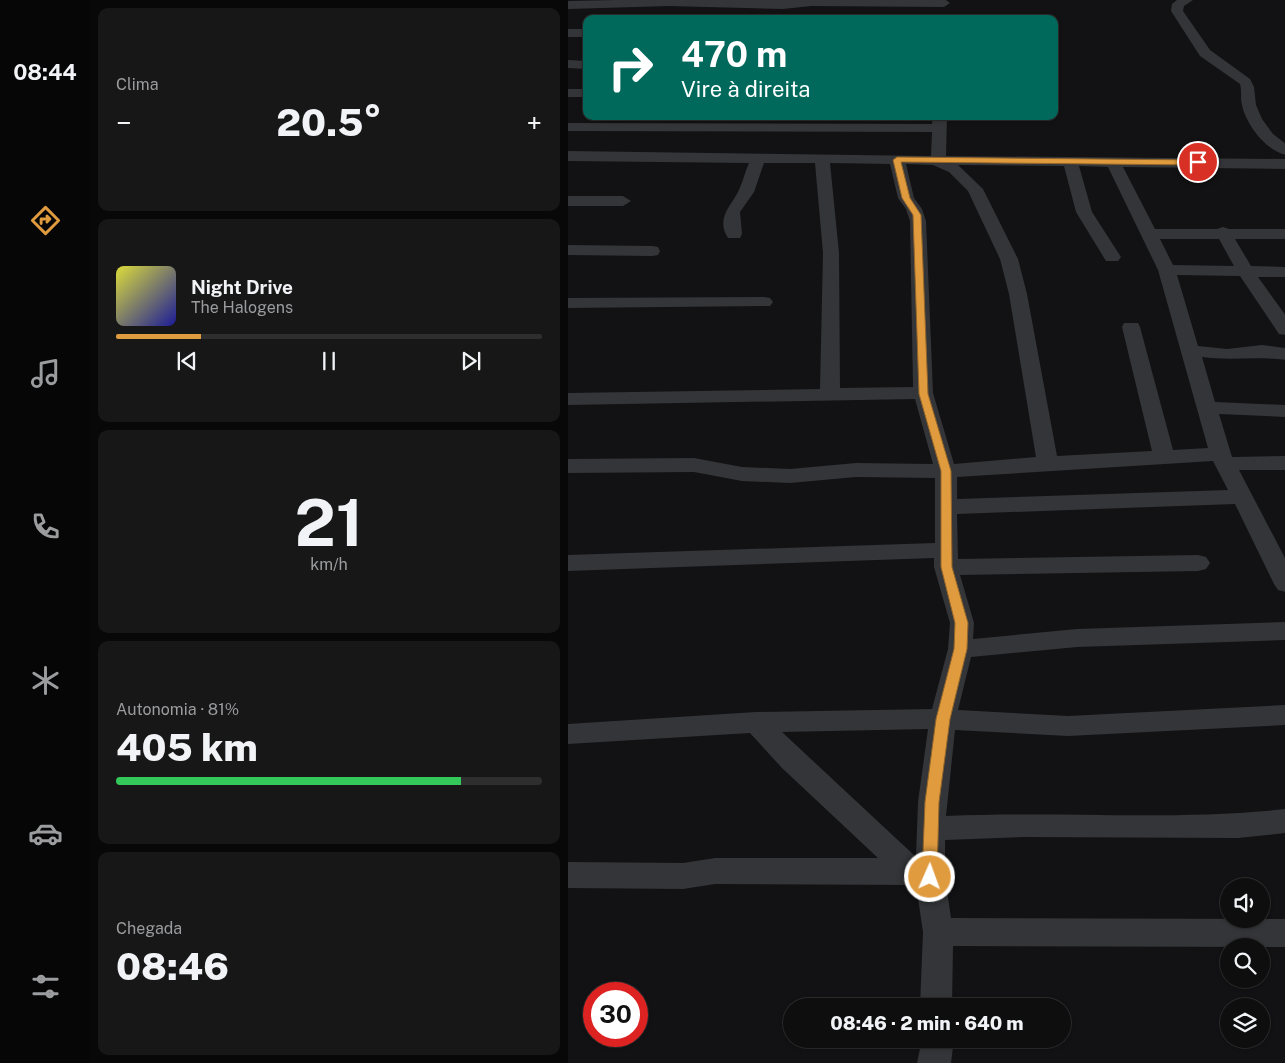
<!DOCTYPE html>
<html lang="pt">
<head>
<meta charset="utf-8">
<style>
  :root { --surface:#0e0e0f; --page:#171718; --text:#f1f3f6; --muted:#9b9c9e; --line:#2e2e2f; --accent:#e09b3f }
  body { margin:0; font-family:"Public Sans",sans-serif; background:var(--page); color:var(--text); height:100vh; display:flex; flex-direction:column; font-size:19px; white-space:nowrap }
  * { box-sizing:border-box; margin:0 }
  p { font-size:16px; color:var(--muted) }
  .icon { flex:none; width:28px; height:28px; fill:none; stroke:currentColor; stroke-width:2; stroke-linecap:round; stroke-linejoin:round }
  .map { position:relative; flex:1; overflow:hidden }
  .side { display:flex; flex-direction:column; gap:8px; padding:8px; background:#080808; width:478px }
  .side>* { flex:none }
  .top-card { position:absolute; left:15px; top:15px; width:475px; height:105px; border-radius:10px; box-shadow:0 1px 4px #0004,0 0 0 1px var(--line); background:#00695c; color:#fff; overflow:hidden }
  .controls { position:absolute; left:652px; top:878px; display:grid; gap:10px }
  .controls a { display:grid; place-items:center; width:50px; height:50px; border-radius:50%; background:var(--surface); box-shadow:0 1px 4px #0004,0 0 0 1px var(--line); font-size:25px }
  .speed { position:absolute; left:15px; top:982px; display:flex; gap:10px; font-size:25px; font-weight:700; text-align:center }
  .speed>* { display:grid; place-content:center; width:65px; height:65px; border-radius:50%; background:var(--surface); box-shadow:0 1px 4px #0004,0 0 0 1px var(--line); line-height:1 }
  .speed .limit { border:8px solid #d22; background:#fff; color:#111 }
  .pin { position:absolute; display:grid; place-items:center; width:42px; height:42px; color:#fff; margin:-21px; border:2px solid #fff; border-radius:50%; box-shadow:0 1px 5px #0007 }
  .me { position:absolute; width:55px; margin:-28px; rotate:2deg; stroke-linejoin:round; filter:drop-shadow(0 0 4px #0008) }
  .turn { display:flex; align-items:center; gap:18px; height:105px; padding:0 15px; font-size:22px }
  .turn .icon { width:65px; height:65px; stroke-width:2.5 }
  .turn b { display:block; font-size:35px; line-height:42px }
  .big { font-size:38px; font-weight:800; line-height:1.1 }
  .side .widget { flex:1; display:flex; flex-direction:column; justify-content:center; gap:8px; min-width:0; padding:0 18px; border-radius:10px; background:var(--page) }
  .side .dial { align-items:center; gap:0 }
  .dial b { font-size:65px; line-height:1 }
  .song { display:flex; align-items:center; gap:15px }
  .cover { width:60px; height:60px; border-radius:8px; background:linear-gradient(135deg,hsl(60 70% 55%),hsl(240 70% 35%)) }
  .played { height:5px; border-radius:2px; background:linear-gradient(90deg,var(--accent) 20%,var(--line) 20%) }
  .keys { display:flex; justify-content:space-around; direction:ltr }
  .heat { display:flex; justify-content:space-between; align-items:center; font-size:28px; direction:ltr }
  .charge { height:8px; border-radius:4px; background:linear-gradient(90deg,#34c759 81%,var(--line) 0) }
  .trip { position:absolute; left:215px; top:998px; width:288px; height:50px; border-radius:25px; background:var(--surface); box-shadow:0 1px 4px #0004,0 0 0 1px var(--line); font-weight:800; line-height:50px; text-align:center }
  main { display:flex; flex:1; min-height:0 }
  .tabs { display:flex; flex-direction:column; width:90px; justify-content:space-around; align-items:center; background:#060606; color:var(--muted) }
  .tabs .icon { width:35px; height:35px }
  .tabs .selected { color:var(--accent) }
  .tabs b { font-size:22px; color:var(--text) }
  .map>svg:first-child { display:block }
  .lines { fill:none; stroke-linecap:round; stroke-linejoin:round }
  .minor { fill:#343538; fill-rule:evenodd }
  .route { fill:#e09b3f; stroke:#926529 }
</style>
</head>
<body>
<main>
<nav class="tabs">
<b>08:44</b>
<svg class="icon selected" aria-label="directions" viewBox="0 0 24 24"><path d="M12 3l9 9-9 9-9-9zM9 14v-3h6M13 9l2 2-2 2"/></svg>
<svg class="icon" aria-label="music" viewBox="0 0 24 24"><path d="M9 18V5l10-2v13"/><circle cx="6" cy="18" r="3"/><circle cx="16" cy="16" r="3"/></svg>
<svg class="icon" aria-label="phone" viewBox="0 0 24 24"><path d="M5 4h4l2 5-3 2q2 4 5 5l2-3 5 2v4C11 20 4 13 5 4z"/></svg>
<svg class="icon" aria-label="climate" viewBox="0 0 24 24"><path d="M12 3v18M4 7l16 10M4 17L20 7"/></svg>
<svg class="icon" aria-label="car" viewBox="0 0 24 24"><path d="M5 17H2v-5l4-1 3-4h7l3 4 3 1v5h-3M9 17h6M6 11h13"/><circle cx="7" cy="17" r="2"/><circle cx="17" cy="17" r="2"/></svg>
<svg class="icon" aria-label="filters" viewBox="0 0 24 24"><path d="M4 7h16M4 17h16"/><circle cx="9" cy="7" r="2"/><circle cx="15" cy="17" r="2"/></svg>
</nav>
<section class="side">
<div class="widget"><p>Clima</p>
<div class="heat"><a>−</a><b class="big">20.5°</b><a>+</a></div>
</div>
<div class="widget">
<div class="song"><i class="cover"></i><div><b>Night Drive</b><p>The Halogens</p></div></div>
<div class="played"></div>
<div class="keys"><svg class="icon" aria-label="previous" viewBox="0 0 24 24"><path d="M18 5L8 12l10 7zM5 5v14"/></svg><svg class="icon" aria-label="pause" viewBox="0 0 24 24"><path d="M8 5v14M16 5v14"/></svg><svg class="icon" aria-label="next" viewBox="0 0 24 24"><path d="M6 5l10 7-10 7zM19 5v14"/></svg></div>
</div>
<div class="widget dial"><b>21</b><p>km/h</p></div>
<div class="widget"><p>Autonomia · 81%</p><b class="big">405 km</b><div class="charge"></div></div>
<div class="widget"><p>Chegada</p><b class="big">08:46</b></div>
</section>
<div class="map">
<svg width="718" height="1063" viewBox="0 0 718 1063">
  <rect width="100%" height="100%" fill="#121214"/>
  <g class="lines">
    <!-- minor -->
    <path class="minor" d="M48 0H378L382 3 376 7 243 6 215 9 101 6 0 9V1Z
      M609 0H625L616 6 615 11 642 50 682 79 686 87 688 105 694 119 705 134 718 144V155C697 150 678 124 674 105 672 98 674 91 672 84L632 56 603 11 604 4Z
      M0 29H19V37H0Z
      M0 60 19 61V69L0 68Z
      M0 89H19V97H0Z
      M365 116H379L378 156 718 159V169L555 167 587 229H649L655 227 661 229H718V239H667L683 266 718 267V277H690L718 316V335L711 334 672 276 609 275 630 346 659 349 694 345 718 348V360C689 356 662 361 634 357L647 402 718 405V417L651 414 664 457 718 456V470H671L718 560V592L710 590 706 584 667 504 389 514 390 559 630 555 638 557 642 563 638 569 630 571 392 575 406 623 405 639 509 629 718 622V640L509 647 403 657 390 710 500 716 718 705V725L500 736 387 730 378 816C490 811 606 821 718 809V833L670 838 454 837 377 840V877L383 918 718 919V947L385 946 384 1006H352L355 932 348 885 147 884 115 889 0 888V862L115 863 147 858H310L214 768 182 733 0 744V724L188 712 364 709 380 649 382 623 366 567V558L0 571V555L367 543V478L288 477 222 483 174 481 126 472 0 473V459L126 458 174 467 222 469 288 463 365 464 347 399 0 405V393L252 389 255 253 247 163H196L186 192 172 212 174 234 172 238H160C147 218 164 205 171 190 175 181 177 172 181 163L0 161V151L363 156 364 132 0 131V123L364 124ZM262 163 322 164 330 198 338 209 342 221 345 387 272 388 271 253ZM338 164 365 165 381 172 400 191 432 259 441 294 468 457 386 464 365 393 358 221 354 209 346 198ZM390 165 496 166 508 212 538 261H550L553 257 524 212 511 166 540 167 590 270 640 448 605 450 572 327 570 323H556L554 327 584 451 489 456 459 294 450 259 415 189ZM592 239H651L666 266 605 265ZM645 461 660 490 389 499V477ZM360 729 350 802 348 857 214 732Z
      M0 196H55L63 201 55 206H0Z
      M0 245 84 246 90 247 92 251 90 255 84 256 0 255Z
      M196 297 202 298 205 302 202 306 0 308V298Z
      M354 1039H386L383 1063H349Z"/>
  </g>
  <!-- route -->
  <path class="route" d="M329 157 630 160 634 162 630 165 333 162 342 198 353 215 360 394 383 471 384 567 400 623 399 649 382 719 371 802 369 877 367 882 362 883 356 882 354 877 357 802 368 719 386 649 387 623 373 567V471L351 394 345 215 334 198 325 160Z"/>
</svg>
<div class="controls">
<a><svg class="icon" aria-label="sound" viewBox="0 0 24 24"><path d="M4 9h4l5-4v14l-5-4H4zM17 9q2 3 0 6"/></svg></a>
<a><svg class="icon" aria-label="search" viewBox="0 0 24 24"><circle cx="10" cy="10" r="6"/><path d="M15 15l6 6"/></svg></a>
<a><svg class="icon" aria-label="layers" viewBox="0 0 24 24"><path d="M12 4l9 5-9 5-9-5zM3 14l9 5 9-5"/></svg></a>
</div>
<div class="speed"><div class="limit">30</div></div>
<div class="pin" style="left:630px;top:162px;background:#d93025"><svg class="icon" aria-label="arrive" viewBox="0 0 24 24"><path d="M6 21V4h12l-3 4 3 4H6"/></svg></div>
<svg class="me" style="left:362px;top:877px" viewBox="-20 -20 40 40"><circle r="17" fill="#e09b3f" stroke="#fff" stroke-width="3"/><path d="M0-11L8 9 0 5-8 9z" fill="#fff"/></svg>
<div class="trip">08:46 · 2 min · 640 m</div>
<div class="top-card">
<div class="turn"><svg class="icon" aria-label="right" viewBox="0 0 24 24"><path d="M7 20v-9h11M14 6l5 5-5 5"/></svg><div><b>470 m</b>Vire à direita</div></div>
</div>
</div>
</main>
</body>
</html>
